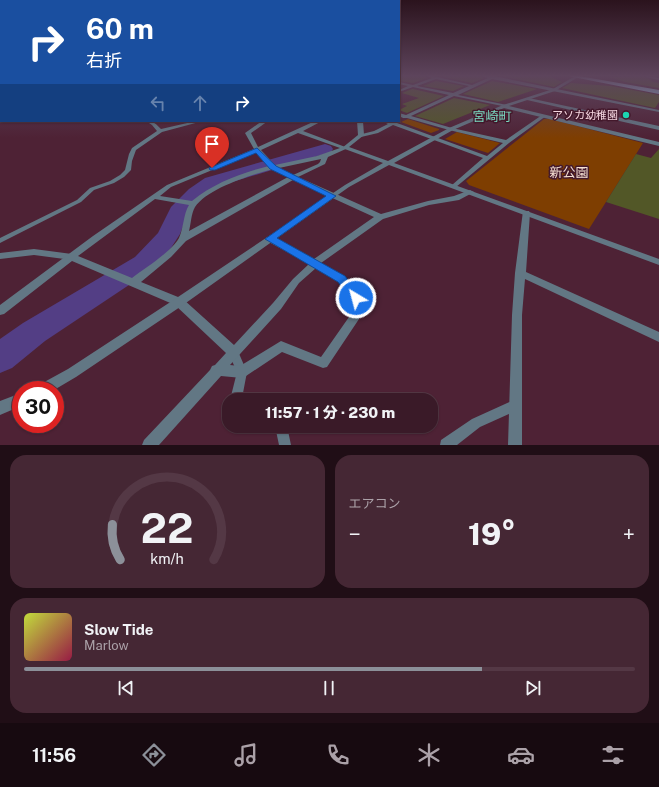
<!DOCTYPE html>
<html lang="ja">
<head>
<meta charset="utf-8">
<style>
  :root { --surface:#3a1a28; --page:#452734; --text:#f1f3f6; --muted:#aba1a8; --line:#543845; --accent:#8c9099 }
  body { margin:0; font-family:"Public Sans","Noto Sans JP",sans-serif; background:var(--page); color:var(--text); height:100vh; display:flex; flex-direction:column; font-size:15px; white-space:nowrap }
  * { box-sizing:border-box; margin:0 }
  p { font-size:13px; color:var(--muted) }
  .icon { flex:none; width:22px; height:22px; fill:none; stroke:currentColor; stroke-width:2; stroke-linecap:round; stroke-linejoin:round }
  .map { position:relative; height:445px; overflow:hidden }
  .drawer { display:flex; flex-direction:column; gap:10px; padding:10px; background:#200e16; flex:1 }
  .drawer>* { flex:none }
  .top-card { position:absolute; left:0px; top:0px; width:400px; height:122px; box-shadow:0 1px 3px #0004,0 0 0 1px var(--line); background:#1a4fa0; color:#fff; overflow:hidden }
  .speed { position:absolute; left:12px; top:381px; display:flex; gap:8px; font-size:20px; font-weight:700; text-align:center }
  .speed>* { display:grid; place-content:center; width:52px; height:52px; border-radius:50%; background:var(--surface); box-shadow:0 1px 3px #0004,0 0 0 1px var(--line); line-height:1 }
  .speed .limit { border:6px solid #d22; background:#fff; color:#111 }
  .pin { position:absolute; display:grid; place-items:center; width:34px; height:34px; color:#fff; margin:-41px -17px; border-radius:50% 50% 50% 0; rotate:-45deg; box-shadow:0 0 4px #0007 }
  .pin .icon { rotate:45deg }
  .me { position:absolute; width:44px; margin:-22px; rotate:323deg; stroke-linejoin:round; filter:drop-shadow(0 0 3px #0008) }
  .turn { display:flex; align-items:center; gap:14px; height:84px; padding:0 20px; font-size:18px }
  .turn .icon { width:52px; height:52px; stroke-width:2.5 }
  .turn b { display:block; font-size:28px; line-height:34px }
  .lanes { display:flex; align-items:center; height:38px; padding:0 20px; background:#0003; justify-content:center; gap:20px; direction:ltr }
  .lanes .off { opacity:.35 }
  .big { font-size:30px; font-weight:800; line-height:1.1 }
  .drawer .card { flex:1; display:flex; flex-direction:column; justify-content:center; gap:6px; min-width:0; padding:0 14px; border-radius:16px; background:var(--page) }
  .drawer .dial { align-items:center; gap:0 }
  .dial svg { height:104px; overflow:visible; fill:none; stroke:var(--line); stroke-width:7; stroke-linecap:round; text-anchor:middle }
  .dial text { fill:var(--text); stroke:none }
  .song { display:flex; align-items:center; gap:12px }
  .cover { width:48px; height:48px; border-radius:6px; background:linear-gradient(135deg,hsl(70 70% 55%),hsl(340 70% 35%)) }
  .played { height:4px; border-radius:2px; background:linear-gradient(90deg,var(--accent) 75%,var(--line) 75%) }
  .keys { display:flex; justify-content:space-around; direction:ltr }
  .heat { display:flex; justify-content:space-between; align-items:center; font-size:22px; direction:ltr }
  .drawer .tiles { flex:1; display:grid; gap:10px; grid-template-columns:1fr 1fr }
  .card:last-child { grid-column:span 2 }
  .trip { position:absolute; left:222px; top:393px; width:216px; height:40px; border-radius:16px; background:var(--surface); box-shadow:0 1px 3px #0004,0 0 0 1px var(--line); font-weight:800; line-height:40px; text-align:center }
  .tab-bar { display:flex; height:64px; justify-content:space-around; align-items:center; background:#170a10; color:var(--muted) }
  .tab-bar .icon { width:28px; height:28px }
  .tab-bar .current { color:var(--accent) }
  .tab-bar b { font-size:18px; color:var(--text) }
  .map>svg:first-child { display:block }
  .green { fill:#7e3e01 }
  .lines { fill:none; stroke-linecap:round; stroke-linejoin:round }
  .river { fill:#533e85; fill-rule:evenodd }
  .building { fill:#525727 }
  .service { fill:#627784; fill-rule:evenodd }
  .pedestrian { fill:#627784; fill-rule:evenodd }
  .minor { fill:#627784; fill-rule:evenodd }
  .tertiary { fill:#627784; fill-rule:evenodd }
  .trunk { fill:#96c7e4; fill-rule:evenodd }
  .route { fill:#1a73e8; stroke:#114b97 }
  .poi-dot { fill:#1cd5b1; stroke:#43182b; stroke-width:1.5 }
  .labels { text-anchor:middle; stroke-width:3; stroke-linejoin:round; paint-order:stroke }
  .far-poi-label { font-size:11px; fill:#f5d7e1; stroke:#43182b; text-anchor:end }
  .far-quarter-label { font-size:13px; fill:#7adbc2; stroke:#43182b }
  .park-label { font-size:13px; fill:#f5e0d2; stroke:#43182b }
</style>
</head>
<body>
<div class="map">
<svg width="659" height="445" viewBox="0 0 659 445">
  <rect width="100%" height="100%" fill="#4e2235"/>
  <!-- green -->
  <path class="green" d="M408 119 439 129V130L431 133 401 122Z
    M544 119H550L643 143 589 229 469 185 466 181Z
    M457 132 500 143 488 153 445 139Z"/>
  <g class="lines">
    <!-- river -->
    <path class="river" d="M325 144 331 146 333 149 331 152 219 186 203 197 188 213 180 234 171 248 153 269 45 341 12 368 0 373V339L23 323 135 257 158 233 171 207 189 189 205 178Z"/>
  </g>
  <!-- building -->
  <path class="building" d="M399 76H425L427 78 413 83 399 81Z
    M440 76H480L484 78 472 83Z
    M502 76H549L562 82 554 87Z
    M644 76 646 78 652 80 650 81 659 83V88L625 82 610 77Z
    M436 81 464 86 453 91 423 86Z
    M492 81 537 89 498 102 463 94Z
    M571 83 611 86 659 95V102L655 108 562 88Z
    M412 89H413L444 96 407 113 399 110 407 106 402 104 419 98 402 93Z
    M454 98 490 105 443 124 415 116Z
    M659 149V219L606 202 636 154 651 158Z"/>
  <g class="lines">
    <!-- service -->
    <path class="service" d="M0 88H1V90H0Z
      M146 121C154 121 156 124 161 129L196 121H203L162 132 136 150 132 161 131 170 124 177 114 183 94 190 81 202 0 243V238L77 200 90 188 110 181 120 175 125 170 129 154 132 148 157 131 152 125Z
      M34 249 72 254 75 255 76 257 75 259 72 260 34 255 0 259V253Z
      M233 348 237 349 247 372 243 393 248 396 250 400H233L231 396 237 372 228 352 229 349Z
      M516 399 520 401 522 405 520 409 480 427 457 445H440L441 440 472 419Z
      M275 426H287L291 445H279Z"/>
    <!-- pedestrian -->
    <path class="pedestrian" d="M645 76 659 78V80L646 77Z"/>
    <!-- minor -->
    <path class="minor" d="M426 76H433L472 85 488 78 481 76H494L659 110V112L492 79 458 95 507 105V107L454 96 411 116 452 128 506 140 542 115 546 116 509 143 456 187 454 188 451 186 452 185 483 158 393 125 378 133 361 137 358 135 374 131 388 124 382 121H397V123L487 156 503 143 449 130 407 118H403L399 116V113L406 115 449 95 413 87 399 92V90L408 86 399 84V82L413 85 432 78ZM436 79 469 86 453 93 417 86Z
      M0 93H1V95H0Z
      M529 98 659 126V130L527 100V99Z
      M262 121H268L251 133 258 147 315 121H322L303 131 348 148 328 157 325 164 298 177 381 214 428 201 454 196 470 190 474 192 459 200 429 205 383 219 321 263 345 277 367 307 327 367 323 368 282 352 246 376 242 378 221 376 159 445H142L144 440 210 370 212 366 215 365 226 353 175 305 72 261 4 314 0 315V305L93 236 167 185 254 149 245 133ZM298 133 340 148 317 156 275 165 261 150ZM256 152 269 166C241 173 214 183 192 201L160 196 171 187ZM321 159 320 162 318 164 293 175 279 168ZM273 169 288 177 189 231C191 224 191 214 195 207 208 188 251 175 273 169ZM293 180 374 217 314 259 273 237H267L266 239 267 241 309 264 293 279 273 303 234 345 183 299 141 282 171 257 186 241ZM155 199 189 205C183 215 184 227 179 238 171 252 145 268 132 278L78 256ZM316 268 339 281 356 307 321 357 281 341 240 366 230 365 281 309 299 283Z
      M523 211H529L530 213 526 272 659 332V342L525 279 522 315V445H508L512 315 515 273Z"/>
    <!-- tertiary -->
    <path class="tertiary" d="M575 76H580L555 91 509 106 659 142V146L504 108 453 130 394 163 659 259V265L389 165 349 187 183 305 76 377 54 390H36L37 386 68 369 175 299 345 185 383 163 342 148 358 135 357 121H363L364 135 349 147 388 161 449 128 503 105 553 89Z
      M21 393V406L0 415V401Z"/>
    <!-- trunk -->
    <path class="trunk" d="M568 76H579L659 90V94Z"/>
  </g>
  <!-- sky -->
  <linearGradient id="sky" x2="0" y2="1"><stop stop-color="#2b131d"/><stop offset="0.55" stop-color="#5d445c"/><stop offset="1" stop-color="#5d445c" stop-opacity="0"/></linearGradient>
  <rect width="659" height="138" fill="url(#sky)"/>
  <!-- route -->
  <path class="route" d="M257 148 276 166 336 196 277 238 345 276 360 295 362 298 360 301 356 303 352 301 338 282 265 239 326 196 270 169 256 153 215 170H210L209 168Z"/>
  <!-- markers -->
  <circle class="poi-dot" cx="626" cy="115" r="4"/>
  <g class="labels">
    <!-- far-poi labels -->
    <g class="far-poi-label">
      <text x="618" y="119">アソカ幼稚園</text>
    </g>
    <!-- far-quarter labels -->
    <g class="far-quarter-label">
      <text x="492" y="121">宮崎町</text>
    </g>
    <!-- park labels -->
    <g class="park-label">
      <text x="569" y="177">新公園</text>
    </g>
  </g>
</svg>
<div class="speed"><div class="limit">30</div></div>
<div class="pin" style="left:212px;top:168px;background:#d93025"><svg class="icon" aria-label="arrive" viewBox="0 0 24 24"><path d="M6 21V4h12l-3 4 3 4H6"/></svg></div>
<svg class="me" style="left:356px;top:298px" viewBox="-20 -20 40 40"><circle r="17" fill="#1a73e8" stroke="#fff" stroke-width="3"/><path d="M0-11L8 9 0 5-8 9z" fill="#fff"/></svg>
<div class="trip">11:57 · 1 分 · 230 m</div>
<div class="top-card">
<div class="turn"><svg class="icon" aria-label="right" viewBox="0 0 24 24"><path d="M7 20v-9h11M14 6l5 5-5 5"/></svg><div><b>60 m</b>右折</div></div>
<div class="lanes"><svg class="icon off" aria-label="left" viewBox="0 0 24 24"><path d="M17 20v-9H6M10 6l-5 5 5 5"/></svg><svg class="icon off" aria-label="ahead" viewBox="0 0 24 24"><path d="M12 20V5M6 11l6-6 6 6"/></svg><svg class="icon" aria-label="right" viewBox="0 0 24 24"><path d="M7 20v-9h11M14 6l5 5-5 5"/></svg></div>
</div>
</div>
<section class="drawer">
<div class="tiles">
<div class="card dial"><svg viewBox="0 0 100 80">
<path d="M14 69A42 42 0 1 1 86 69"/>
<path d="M14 69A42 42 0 0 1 8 42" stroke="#8c9099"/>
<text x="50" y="56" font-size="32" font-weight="700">22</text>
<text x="50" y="72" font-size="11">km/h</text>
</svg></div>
<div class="card"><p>エアコン</p>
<div class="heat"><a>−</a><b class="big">19°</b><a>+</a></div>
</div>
<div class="card">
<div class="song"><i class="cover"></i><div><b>Slow Tide</b><p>Marlow</p></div></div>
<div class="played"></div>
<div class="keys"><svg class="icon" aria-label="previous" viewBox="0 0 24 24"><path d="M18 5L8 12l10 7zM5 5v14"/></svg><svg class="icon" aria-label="pause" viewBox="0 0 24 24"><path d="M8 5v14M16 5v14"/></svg><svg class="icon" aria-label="next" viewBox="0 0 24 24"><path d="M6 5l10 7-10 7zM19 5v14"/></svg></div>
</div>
</div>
</section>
<nav class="tab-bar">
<b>11:56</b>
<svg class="icon current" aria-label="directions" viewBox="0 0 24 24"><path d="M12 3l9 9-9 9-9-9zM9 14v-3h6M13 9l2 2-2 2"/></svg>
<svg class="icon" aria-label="music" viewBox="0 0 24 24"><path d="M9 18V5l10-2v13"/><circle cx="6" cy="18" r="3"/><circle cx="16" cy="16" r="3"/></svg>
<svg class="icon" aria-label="phone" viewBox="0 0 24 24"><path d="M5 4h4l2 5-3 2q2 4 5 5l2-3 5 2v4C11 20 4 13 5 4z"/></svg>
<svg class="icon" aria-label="climate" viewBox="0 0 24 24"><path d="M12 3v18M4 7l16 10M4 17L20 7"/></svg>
<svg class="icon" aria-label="car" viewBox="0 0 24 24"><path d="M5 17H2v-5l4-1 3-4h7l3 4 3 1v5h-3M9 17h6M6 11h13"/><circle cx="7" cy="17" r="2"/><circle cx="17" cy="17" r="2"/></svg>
<svg class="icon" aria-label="filters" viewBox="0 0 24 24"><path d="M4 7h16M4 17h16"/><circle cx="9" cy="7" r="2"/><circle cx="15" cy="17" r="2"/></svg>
</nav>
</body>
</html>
